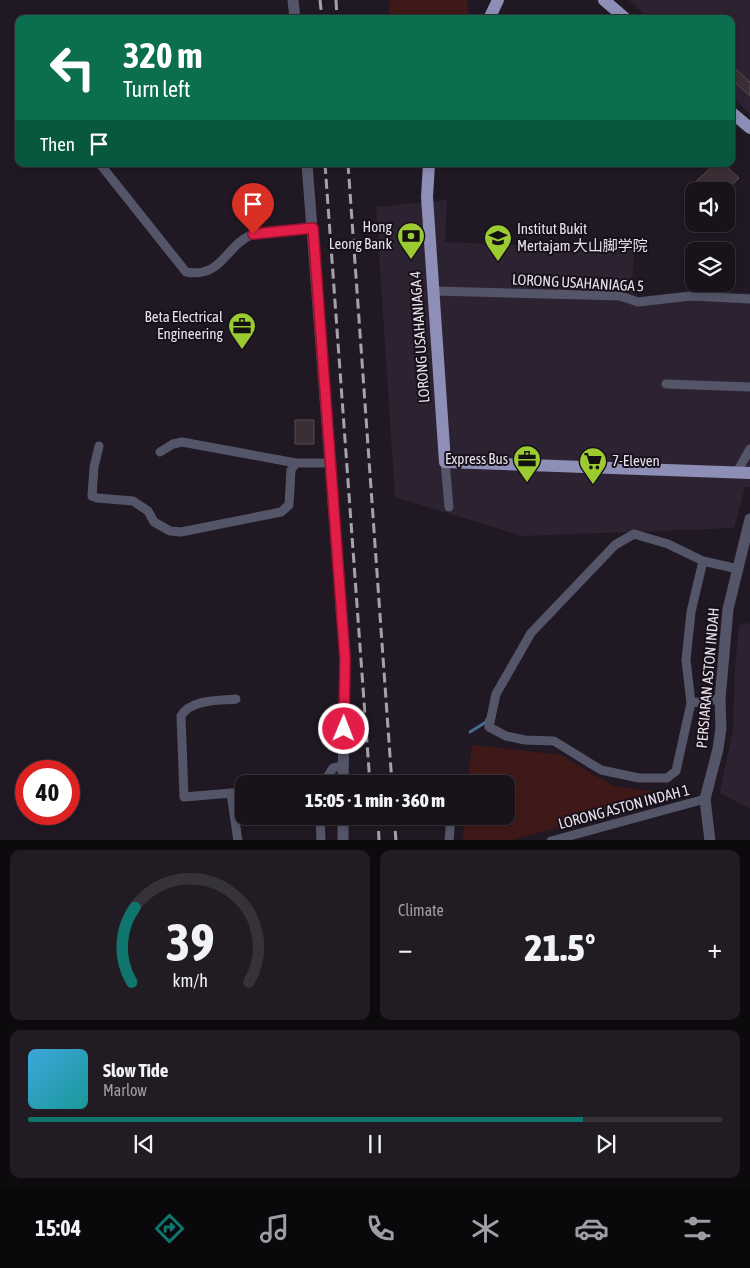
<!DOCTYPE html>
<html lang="en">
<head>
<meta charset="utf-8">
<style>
  :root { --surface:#18131a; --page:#211c23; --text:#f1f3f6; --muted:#9f9ea2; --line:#363239; --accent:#0f766e }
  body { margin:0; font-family:"Asap Condensed","Noto Sans SC",sans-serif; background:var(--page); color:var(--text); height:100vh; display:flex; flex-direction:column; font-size:19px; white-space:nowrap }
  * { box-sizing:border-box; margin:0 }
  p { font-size:16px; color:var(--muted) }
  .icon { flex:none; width:28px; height:28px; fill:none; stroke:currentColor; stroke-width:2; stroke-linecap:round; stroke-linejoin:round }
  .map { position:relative; height:840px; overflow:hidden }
  .side { display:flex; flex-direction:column; gap:10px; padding:10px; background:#0d0a0e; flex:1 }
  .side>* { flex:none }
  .hud { position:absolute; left:15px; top:15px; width:720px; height:152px; border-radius:10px; box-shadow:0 2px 8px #0003,0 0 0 1px var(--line); background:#0b6e4f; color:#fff; overflow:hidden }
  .controls { position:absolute; left:685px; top:182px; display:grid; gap:10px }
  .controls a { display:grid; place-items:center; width:50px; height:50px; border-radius:10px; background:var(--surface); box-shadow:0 2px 8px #0003,0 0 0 1px var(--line); font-size:25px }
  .speed { position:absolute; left:15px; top:760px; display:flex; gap:10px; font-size:25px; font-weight:700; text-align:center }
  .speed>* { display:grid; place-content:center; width:65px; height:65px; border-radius:50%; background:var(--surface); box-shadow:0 2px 8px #0003,0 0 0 1px var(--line); line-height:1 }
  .speed .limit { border:8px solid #d22; background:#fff; color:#111 }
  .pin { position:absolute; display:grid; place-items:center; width:42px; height:42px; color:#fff; margin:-51px -21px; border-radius:50% 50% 50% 0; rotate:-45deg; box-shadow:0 0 5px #0007 }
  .pin .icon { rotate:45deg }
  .me { position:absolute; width:55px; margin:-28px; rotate:1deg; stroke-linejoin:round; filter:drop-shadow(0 0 4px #0008) }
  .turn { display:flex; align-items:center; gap:18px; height:105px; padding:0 25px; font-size:22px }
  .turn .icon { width:65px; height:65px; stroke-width:2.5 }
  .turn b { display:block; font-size:35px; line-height:42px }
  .then { display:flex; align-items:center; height:48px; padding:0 25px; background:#0003; gap:10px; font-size:19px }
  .big { font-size:38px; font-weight:800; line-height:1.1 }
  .side .card { flex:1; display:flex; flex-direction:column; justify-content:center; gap:8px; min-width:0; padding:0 18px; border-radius:10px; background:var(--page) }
  .side .dial { align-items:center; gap:0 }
  .dial svg { height:130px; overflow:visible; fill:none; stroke:var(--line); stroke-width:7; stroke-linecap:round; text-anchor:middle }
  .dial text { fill:var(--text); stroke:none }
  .song { display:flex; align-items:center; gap:15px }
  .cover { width:60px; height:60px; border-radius:8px; background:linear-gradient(135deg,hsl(200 70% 55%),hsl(180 70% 35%)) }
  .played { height:5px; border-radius:2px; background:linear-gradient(90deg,var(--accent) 80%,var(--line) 80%) }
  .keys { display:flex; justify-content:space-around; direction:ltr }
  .heat { display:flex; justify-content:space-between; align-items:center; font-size:28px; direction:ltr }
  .side .tiles { flex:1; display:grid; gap:10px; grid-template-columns:1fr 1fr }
  .card:last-child { grid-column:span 2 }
  .trip { position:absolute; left:235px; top:775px; width:280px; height:50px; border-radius:10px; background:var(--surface); box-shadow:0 2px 8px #0003,0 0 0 1px var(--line); font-weight:800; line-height:50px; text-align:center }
  .menu { display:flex; height:80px; justify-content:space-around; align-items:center; background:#0a080a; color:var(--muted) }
  .menu .icon { width:35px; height:35px }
  .menu .selected { color:var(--accent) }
  .menu b { font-size:22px; color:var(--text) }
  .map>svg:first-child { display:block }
  .built { fill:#2d2231 }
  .green { fill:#3f1918 }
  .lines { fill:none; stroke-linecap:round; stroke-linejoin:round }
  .stream { stroke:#456b8d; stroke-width:3 }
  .building { fill:#3b2e34; stroke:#5a4b51 }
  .minor { stroke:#545569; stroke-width:9 }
  .tertiary { stroke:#545569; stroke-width:11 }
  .primary { stroke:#8d8fb7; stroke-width:12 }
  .rail { stroke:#a7a2aa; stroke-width:3; stroke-dasharray:10 5; stroke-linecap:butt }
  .route-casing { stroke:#92132f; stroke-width:12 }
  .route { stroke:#e11d48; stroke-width:9 }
  .labels { text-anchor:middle; stroke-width:4; stroke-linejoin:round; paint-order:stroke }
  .poi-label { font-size:15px; fill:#e6e2e9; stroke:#17101a; text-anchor:end }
  .street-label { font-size:15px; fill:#e6e2e9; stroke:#17101a }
</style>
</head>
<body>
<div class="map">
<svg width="750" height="841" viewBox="0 0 750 841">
  <rect width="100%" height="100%" fill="#201923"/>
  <!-- built -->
  <path class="built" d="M629 0H750V114L731 96V19H649Z
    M447 200 445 242 634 249 632 289 637 297 690 291 750 293V487H745L734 528 522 536 395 497 376 207Z
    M750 623V809L720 793 733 729 735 667 739 625Z"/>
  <!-- green -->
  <path class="green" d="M389 0H467L469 19H390Z
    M472 745 561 755 613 786 679 795 512 840H463L465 816H506V784H468Z"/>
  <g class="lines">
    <!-- stream -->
    <path class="stream" d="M470 732 486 722 487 719"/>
  </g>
  <!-- building -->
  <path class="building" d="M731 65 750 82V96L731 79Z
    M715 164H724L739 178 726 191H707L696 181Z
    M295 420H314V444H295Z"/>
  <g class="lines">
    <!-- minor -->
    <path class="minor" d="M100 164 186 272C223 279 226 243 254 234 272 229 294 230 313 228
      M434 291 620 296 638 302 691 296 750 299
      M666 384 750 387
      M99 446 94 467 92 496 97 498 133 501 148 511 154 522 170 531 181 532 281 512 289 505 291 470 296 463H331
      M160 452 173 444 182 442 296 463
      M445 462 449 507
      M737 472 750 449
      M703 561 691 612 686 660 691 703 676 771 667 778H639L601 770 554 741 525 740 506 736 489 727 496 694 531 633 615 545 634 534 668 544 703 561 738 569
      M236 699C218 701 191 699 181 716L184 797 244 792
      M691 703 720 699
      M323 784 333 768 344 765
      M231 793 238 841
      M320 816 321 841
      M449 841 451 816
      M551 841 705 799"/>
    <!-- tertiary -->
    <path class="tertiary" d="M293 0 295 19
      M307 164 345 657 343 784
      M343 841V816
      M710 841 705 799 718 749 721 728 720 699 728 609 750 519"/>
    <!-- primary -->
    <path class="primary" d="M604 0 626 19
      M489 19 498 0
      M731 112 750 128
      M429 164 427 197 445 462 750 473"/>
    <!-- rail -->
    <path class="rail" d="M320 0 322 19
      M336 0 337 19
      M325 164 370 784
      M348 164 392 784
      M378 816 379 841
      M394 816 396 841"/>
  </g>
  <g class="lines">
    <!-- route casing -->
    <g class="route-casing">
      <path id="route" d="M253 234 313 228 345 658 344 729"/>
    </g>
    <!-- route -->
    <use href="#route" class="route"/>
  </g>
  <!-- icons -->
  <defs>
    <g id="bank-pin" transform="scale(1.4375)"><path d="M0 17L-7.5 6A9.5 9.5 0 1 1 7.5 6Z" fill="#9cca31" stroke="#17101a"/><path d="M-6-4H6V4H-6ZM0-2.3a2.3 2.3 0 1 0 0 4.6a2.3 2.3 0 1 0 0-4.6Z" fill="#111"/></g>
    <g id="university-pin" transform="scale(1.4375)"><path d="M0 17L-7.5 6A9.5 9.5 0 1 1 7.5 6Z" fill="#9cca31" stroke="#17101a"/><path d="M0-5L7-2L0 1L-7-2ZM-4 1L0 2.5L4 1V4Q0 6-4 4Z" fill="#111"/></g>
    <g id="office-pin" transform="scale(1.4375)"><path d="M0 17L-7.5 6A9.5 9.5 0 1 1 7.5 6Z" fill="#9cca31" stroke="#17101a"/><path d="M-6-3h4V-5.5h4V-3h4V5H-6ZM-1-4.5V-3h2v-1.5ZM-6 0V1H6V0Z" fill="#111"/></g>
    <g id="supermarket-pin" transform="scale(1.4375)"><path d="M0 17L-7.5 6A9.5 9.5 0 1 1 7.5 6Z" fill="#9cca31" stroke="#17101a"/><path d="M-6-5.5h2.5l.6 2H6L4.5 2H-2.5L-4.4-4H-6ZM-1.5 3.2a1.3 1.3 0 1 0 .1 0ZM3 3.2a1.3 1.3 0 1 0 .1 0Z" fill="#111"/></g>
  </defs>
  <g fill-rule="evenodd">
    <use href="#bank-pin" x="411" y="236"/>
    <use href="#university-pin" x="498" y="238"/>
    <use href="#office-pin" x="242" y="326"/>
    <use href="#office-pin" x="527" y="459"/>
    <use href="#supermarket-pin" x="593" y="461"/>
  </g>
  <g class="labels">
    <!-- poi labels -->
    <g class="poi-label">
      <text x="392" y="232">Hong<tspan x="392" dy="17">Leong Bank</tspan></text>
      <text x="517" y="234" text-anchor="start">Institut Bukit<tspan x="517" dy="17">Mertajam 大山脚学院</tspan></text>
      <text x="223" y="322">Beta Electrical<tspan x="223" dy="17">Engineering</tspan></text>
      <text x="508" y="464">Express Bus</text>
      <text x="612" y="466" text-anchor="start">7-Eleven</text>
    </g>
    <!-- street labels -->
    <g class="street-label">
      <text transform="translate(578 283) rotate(3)" y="5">LORONG USAHANIAGA 5</text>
      <text transform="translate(420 337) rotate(-94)" y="5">LORONG USAHANIAGA 4</text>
      <text transform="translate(708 678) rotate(-85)" y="5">PERSIARAN ASTON INDAH</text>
      <text transform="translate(624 807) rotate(-15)" y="5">LORONG ASTON INDAH 1</text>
    </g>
  </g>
</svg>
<div class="controls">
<a><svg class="icon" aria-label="sound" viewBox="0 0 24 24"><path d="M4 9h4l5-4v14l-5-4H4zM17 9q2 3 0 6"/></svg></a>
<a><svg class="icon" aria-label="layers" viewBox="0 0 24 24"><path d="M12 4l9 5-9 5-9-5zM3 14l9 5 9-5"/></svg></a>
</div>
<div class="speed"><div class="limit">40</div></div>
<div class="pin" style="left:253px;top:234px;background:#d93025"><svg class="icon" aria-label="arrive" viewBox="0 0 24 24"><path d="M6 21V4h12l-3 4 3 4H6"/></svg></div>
<svg class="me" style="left:344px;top:729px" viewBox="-20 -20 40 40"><circle r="17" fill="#e11d48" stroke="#fff" stroke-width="3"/><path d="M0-11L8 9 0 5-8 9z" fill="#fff"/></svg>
<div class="trip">15:05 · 1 min · 360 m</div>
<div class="hud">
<div class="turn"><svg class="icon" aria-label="left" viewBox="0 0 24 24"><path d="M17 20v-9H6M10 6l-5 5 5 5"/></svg><div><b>320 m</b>Turn left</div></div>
<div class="then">Then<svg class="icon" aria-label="arrive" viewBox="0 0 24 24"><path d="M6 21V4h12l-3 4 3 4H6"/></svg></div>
</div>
</div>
<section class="side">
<div class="tiles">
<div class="card dial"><svg viewBox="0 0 100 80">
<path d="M14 69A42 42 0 1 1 86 69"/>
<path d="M14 69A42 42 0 0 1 16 23" stroke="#0f766e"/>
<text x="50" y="56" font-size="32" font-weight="700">39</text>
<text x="50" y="72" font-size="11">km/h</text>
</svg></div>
<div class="card"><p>Climate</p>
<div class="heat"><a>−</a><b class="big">21.5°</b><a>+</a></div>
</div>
<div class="card">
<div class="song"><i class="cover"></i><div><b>Slow Tide</b><p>Marlow</p></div></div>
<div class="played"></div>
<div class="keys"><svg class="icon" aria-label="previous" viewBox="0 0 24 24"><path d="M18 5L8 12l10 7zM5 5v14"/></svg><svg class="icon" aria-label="pause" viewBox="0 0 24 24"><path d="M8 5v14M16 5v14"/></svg><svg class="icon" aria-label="next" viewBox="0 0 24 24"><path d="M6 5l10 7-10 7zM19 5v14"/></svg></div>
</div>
</div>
</section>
<nav class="menu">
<b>15:04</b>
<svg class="icon selected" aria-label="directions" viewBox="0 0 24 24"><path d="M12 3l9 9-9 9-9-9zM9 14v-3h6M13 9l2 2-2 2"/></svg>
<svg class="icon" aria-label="music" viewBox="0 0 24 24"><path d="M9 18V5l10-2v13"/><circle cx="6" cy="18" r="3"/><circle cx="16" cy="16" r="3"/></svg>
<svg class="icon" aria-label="phone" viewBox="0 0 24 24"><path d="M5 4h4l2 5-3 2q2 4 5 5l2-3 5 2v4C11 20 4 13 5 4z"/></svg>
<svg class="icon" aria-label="climate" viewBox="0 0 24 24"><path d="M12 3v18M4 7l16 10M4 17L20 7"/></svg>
<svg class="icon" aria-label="car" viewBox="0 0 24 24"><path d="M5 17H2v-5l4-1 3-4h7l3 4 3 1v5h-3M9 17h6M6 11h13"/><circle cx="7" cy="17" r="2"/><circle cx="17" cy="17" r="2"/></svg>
<svg class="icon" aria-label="filters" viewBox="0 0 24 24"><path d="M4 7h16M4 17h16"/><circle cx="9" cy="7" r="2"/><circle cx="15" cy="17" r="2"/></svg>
</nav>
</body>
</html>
